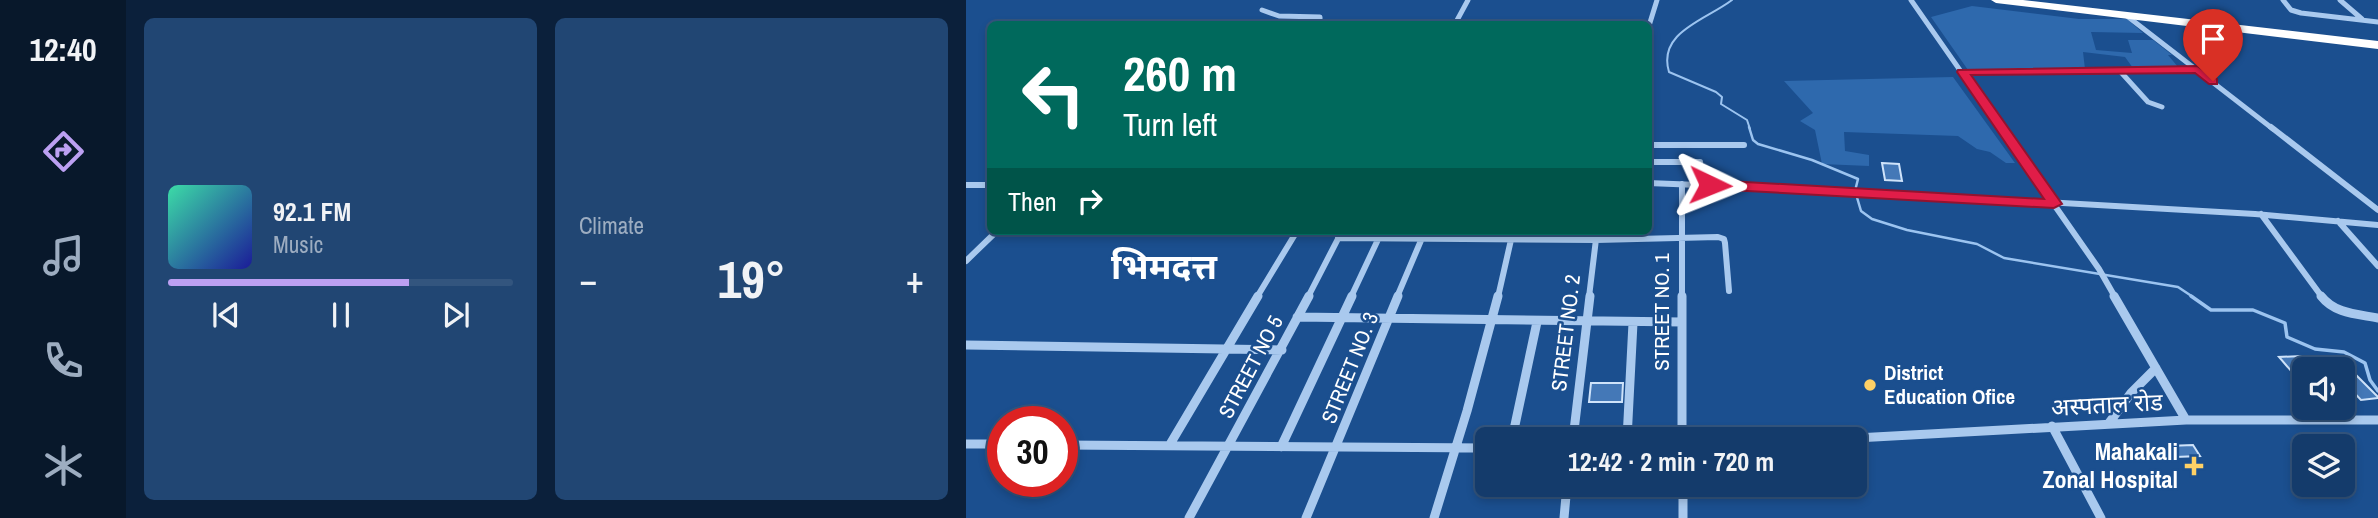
<!DOCTYPE html>
<html lang="en">
<head>
<meta charset="utf-8">
<style>
  :root { --surface:#143b6b; --page:#214673; --text:#f1f3f6; --muted:#9dadc1; --line:#33557e; --accent:#bca0f2 }
  body { margin:0; font-family:"Archivo Narrow","Noto Sans Devanagari",sans-serif; background:var(--page); color:var(--text); height:100vh; display:flex; flex-direction:column; font-size:26px; white-space:nowrap }
  * { box-sizing:border-box; margin:0 }
  p { font-size:23px; color:var(--muted) }
  .icon { flex:none; width:38px; height:38px; fill:none; stroke:currentColor; stroke-width:2; stroke-linecap:round; stroke-linejoin:round }
  .map { position:relative; flex:1; overflow:hidden }
  .sheet { display:flex; flex-direction:column; gap:18px; padding:18px; background:#0b203b; width:840px }
  .sheet>* { flex:none }
  .guide { position:absolute; left:21px; top:21px; width:665px; height:214px; border-radius:10px; box-shadow:0 4px 10px #0003,0 0 0 2px var(--line); background:#00695c; color:#fff; overflow:hidden }
  .fabs { position:absolute; left:1326px; top:357px; display:grid; gap:14px }
  .fabs a { display:grid; place-items:center; width:63px; height:63px; border-radius:10px; background:var(--surface); box-shadow:0 4px 10px #0003,0 0 0 2px var(--line); font-size:35px }
  .speed { position:absolute; left:21px; top:406px; display:flex; gap:14px; font-size:35px; font-weight:700; text-align:center }
  .speed>* { display:grid; place-content:center; width:91px; height:91px; border-radius:50%; background:var(--surface); box-shadow:0 4px 10px #0003,0 0 0 2px var(--line); line-height:1 }
  .speed .limit { border:10px solid #d22; background:#fff; color:#111 }
  .pin { position:absolute; display:grid; place-items:center; width:60px; height:60px; color:#fff; margin:-72px -30px; border-radius:50% 50% 50% 0; rotate:-45deg; box-shadow:0 0 7px #0007 }
  .pin .icon { rotate:45deg }
  .me { position:absolute; width:77px; margin:-38px; rotate:92deg; stroke-linejoin:round; filter:drop-shadow(0 0 5px #0008) }
  .turn { display:flex; align-items:center; gap:24px; height:147px; padding:0 21px; font-size:32px }
  .turn .icon { width:91px; height:91px; stroke-width:2.5 }
  .turn b { display:block; font-size:49px; line-height:60px }
  .then { display:flex; align-items:center; height:66px; padding:0 21px; background:#0003; gap:14px; font-size:26px }
  .big { font-size:52px; font-weight:700; line-height:1.1 }
  .sheet .widget { flex:1; display:flex; flex-direction:column; justify-content:center; gap:10px; min-width:0; padding:0 24px; border-radius:10px; background:var(--page) }
  .song { display:flex; align-items:center; gap:21px }
  .cover { width:84px; height:84px; border-radius:10px; background:linear-gradient(135deg,hsl(160 70% 55%),hsl(240 70% 35%)) }
  .played { height:7px; border-radius:4px; background:linear-gradient(90deg,var(--accent) 70%,var(--line) 70%) }
  .keys { display:flex; justify-content:space-around; direction:ltr }
  .heat { display:flex; justify-content:space-between; align-items:center; font-size:38px; direction:ltr }
  .sheet .tiles { flex:1; display:grid; gap:18px; grid-template-columns:repeat(2,1fr) }
  .trip { position:absolute; left:509px; top:427px; width:392px; height:70px; border-radius:10px; background:var(--surface); box-shadow:0 4px 10px #0003,0 0 0 2px var(--line); font-weight:700; line-height:70px; text-align:center }
  main { display:flex; flex:1; min-height:0 }
  .menu { display:flex; flex-direction:column; width:126px; justify-content:space-around; align-items:center; background:#08182b; color:var(--muted) }
  .menu .icon { width:49px; height:49px }
  .menu .selected { color:var(--accent) }
  .menu b { font-size:32px; color:var(--text) }
  .map>svg:first-child { display:block }
  .green { fill:#2e69ad }
  .lines { fill:none; stroke-linecap:round; stroke-linejoin:round }
  .stream-far2 { stroke:#9cc4f0; stroke-width:2 }
  .stream-far1 { stroke:#9cc4f0; stroke-width:2.5 }
  .stream { stroke:#9cc4f0; stroke-width:3.5 }
  .building { fill:#4478b7; stroke:#cfe3fa; stroke-width:2 }
  .street-far2 { stroke:#a9c9ee; stroke-width:5 }
  .street-far1 { stroke:#a9c9ee; stroke-width:6 }
  .street { stroke:#a9c9ee; stroke-width:9 }
  .highway { fill:#fff; fill-rule:evenodd }
  .route { fill:#e11d48; stroke:#92132f; stroke-width:2 }
  .poi-dot { fill:#ffd166; stroke:#1b4f8f; stroke-width:2.5 }
  .labels { text-anchor:middle; stroke-width:5; stroke-linejoin:round; paint-order:stroke }
  .street-label { font-size:21px; fill:#fff; stroke:#1b4f8f }
  .poi-label { font-size:21px; font-weight:bold; fill:#fff; stroke:#1b4f8f; text-anchor:start }
  .near-street-label { font-size:24px; fill:#fff; stroke:#1b4f8f }
  .near-poi-label { font-size:24px; font-weight:bold; fill:#fff; stroke:#1b4f8f; text-anchor:end }
  .town-label { font-size:35px; font-weight:bold; fill:#fff; stroke:#1b4f8f }
</style>
</head>
<body>
<main>
<nav class="menu">
<b>12:40</b>
<svg class="icon selected" aria-label="directions" viewBox="0 0 24 24"><path d="M12 3l9 9-9 9-9-9zM9 14v-3h6M13 9l2 2-2 2"/></svg>
<svg class="icon" aria-label="music" viewBox="0 0 24 24"><path d="M9 18V5l10-2v13"/><circle cx="6" cy="18" r="3"/><circle cx="16" cy="16" r="3"/></svg>
<svg class="icon" aria-label="phone" viewBox="0 0 24 24"><path d="M5 4h4l2 5-3 2q2 4 5 5l2-3 5 2v4C11 20 4 13 5 4z"/></svg>
<svg class="icon" aria-label="climate" viewBox="0 0 24 24"><path d="M12 3v18M4 7l16 10M4 17L20 7"/></svg>
</nav>
<section class="sheet">
<div class="tiles">
<div class="widget">
<div class="song"><i class="cover"></i><div><b>92.1 FM</b><p>Music</p></div></div>
<div class="played"></div>
<div class="keys"><svg class="icon" aria-label="previous" viewBox="0 0 24 24"><path d="M18 5L8 12l10 7zM5 5v14"/></svg><svg class="icon" aria-label="pause" viewBox="0 0 24 24"><path d="M8 5v14M16 5v14"/></svg><svg class="icon" aria-label="next" viewBox="0 0 24 24"><path d="M6 5l10 7-10 7zM19 5v14"/></svg></div>
</div>
<div class="widget"><p>Climate</p>
<div class="heat"><a>−</a><b class="big">19°</b><a>+</a></div>
</div>
</div>
</section>
<div class="map">
<svg width="1412" height="518" viewBox="0 0 1412 518">
  <rect width="100%" height="100%" fill="#1b4f8f"/>
  <!-- green -->
  <path class="green" d="M1006 6 1113 19H1161L1177 33 1125 32 1130 50 1166 53 1162 40H1187L1206 55H1202L1212 67 1167 68 1159 57 1117 52 1119 69 1002 70 965 17Z
    M987 77 1049 163H1040L1024 152 1011 149 992 136 878 132 879 151 903 155V166L856 164 849 130 834 121 847 113 818 81Z"/>
  <g class="lines">
    <!-- stream-far2 -->
    <path class="stream-far2" d="M766 0C740 20 691 32 703 72L750 92 756 97 755 104 781 120 784 129"/>
    <!-- stream-far1 -->
    <path class="stream-far1" d="M783 127 787 140 792 144 846 160 892 179 890 187
      M890 194 895 211 906 219 941 230 1011 244 1038 258 1212 287 1227 297"/>
    <!-- stream -->
    <path class="stream" d="M1225 296 1245 310H1287L1319 323 1321 337 1349 349 1378 352 1399 363 1404 380 1412 391"/>
  </g>
  <!-- building -->
  <path class="building" d="M916 163 933 164 936 181 919 180Z
    M1336 356 1347 369H1339V387L1313 357Z
    M1377 362 1412 397V398L1395 400 1377 381Z
    M625 383H657L656 402H623Z
    M1227 445 1234 456 1209 457 1202 446Z"/>
  <g class="lines">
    <!-- street-far2 -->
    <path class="street-far2" d="M945 0 1035 129
      M1317 0 1325 10 1335 13 1412 22
      M1374 0 1396 19
      M296 10 313 16 354 17V24
      M1161 16 1307 129
      M489 24 502 0
      M682 29 691 0
      M1153 70 1182 102 1196 107
      M997 72 1231 69"/>
    <!-- street-far1 -->
    <path class="street-far1" d="M1034 127 1133 269 1149 297
      M1305 127 1412 210
      M682 145H778
      M682 162H734
      M682 183 884 191 1289 214 1412 225
      M716 184V297
      M0 185H24
      M1295 214 1356 297
      M1372 221 1412 266
      M372 238 630 240 752 237 758 239 759 243 763 291
      M0 261 31 231
      M291 297 331 231
      M342 297 376 231
      M385 297 416 231
      M431 297 459 231
      M532 297 547 231
      M623 297 631 231"/>
    <!-- street -->
    <path class="street" d="M716 296V439
      M1148 296 1220 420
      M1355 296C1369 314 1391 314 1412 318
      M331 317 716 322
      M0 345 316 350
      M1143 423 1165 393 1190 368
      M1086 426 1135 518
      M546 439 571 322
      M607 439 624 296
      M661 439 667 323
      M872 439 1220 420H1412
      M0 444H37
      M96 445 522 448
      M203 446 292 296
      M315 447 386 296
      M717 485V518
      M223 518 343 296
      M340 518 432 296
      M468 518 501 411 532 296
      M598 518 601 485"/>
    <!-- highway -->
    <path class="highway" d="M1025 0H1057L1412 41V49L1030 3Z"/>
  </g>
  <!-- route -->
  <path class="route" d="M1231 66 1251 79V84H1243L1229 73 1005 75 1096 204 1088 208 744 189 737 185 744 180 1078 199 991 72 992 70Z"/>
  <!-- markers -->
  <g class="poi-dot">
    <circle cx="904" cy="385" r="7"/>
    <path d="M1224.5 455.5h7v7h7v7h-7v7h-7v-7h-7v-7h7z"/>
  </g>
  <g class="labels">
    <!-- street labels -->
    <g class="street-label">
      <text transform="translate(696 312) rotate(-90)" y="7">STREET NO. 1</text>
      <text transform="translate(600 333) rotate(-83)" y="7">STREET NO. 2</text>
      <text transform="translate(285 367) rotate(-62)" y="7">STREET NO 5</text>
      <text transform="translate(384 368) rotate(-68)" y="7">STREET NO. 3</text>
    </g>
    <!-- poi labels -->
    <g class="poi-label">
      <text x="918" y="380">District<tspan x="918" dy="24">Education Ofice</tspan></text>
    </g>
    <!-- near-street labels -->
    <g class="near-street-label">
      <text transform="translate(1141 405) rotate(-3)" y="8">अस्पताल रोड</text>
    </g>
    <!-- near-poi labels -->
    <g class="near-poi-label">
      <text x="1212" y="460">Mahakali<tspan x="1212" dy="28">Zonal Hospital</tspan></text>
    </g>
    <!-- town labels -->
    <g class="town-label">
      <text x="198" y="279">भिमदत्त</text>
    </g>
  </g>
</svg>
<div class="fabs">
<a><svg class="icon" aria-label="sound" viewBox="0 0 24 24"><path d="M4 9h4l5-4v14l-5-4H4zM17 9q2 3 0 6"/></svg></a>
<a><svg class="icon" aria-label="layers" viewBox="0 0 24 24"><path d="M12 4l9 5-9 5-9-5zM3 14l9 5 9-5"/></svg></a>
</div>
<div class="speed"><div class="limit">30</div></div>
<div class="pin" style="left:1247px;top:81px;background:#d93025"><svg class="icon" aria-label="arrive" viewBox="0 0 24 24"><path d="M6 21V4h12l-3 4 3 4H6"/></svg></div>
<svg class="me" style="left:744px;top:185px" viewBox="-20 -20 40 40"><path d="M0-17L14 15 0 8-14 15z" fill="#e11d48" stroke="#fff" stroke-width="4"/></svg>
<div class="trip">12:42 · 2 min · 720 m</div>
<div class="guide">
<div class="turn"><svg class="icon" aria-label="left" viewBox="0 0 24 24"><path d="M17 20v-9H6M10 6l-5 5 5 5"/></svg><div><b>260 m</b>Turn left</div></div>
<div class="then">Then<svg class="icon" aria-label="right" viewBox="0 0 24 24"><path d="M7 20v-9h11M14 6l5 5-5 5"/></svg></div>
</div>
</div>
</main>
</body>
</html>
